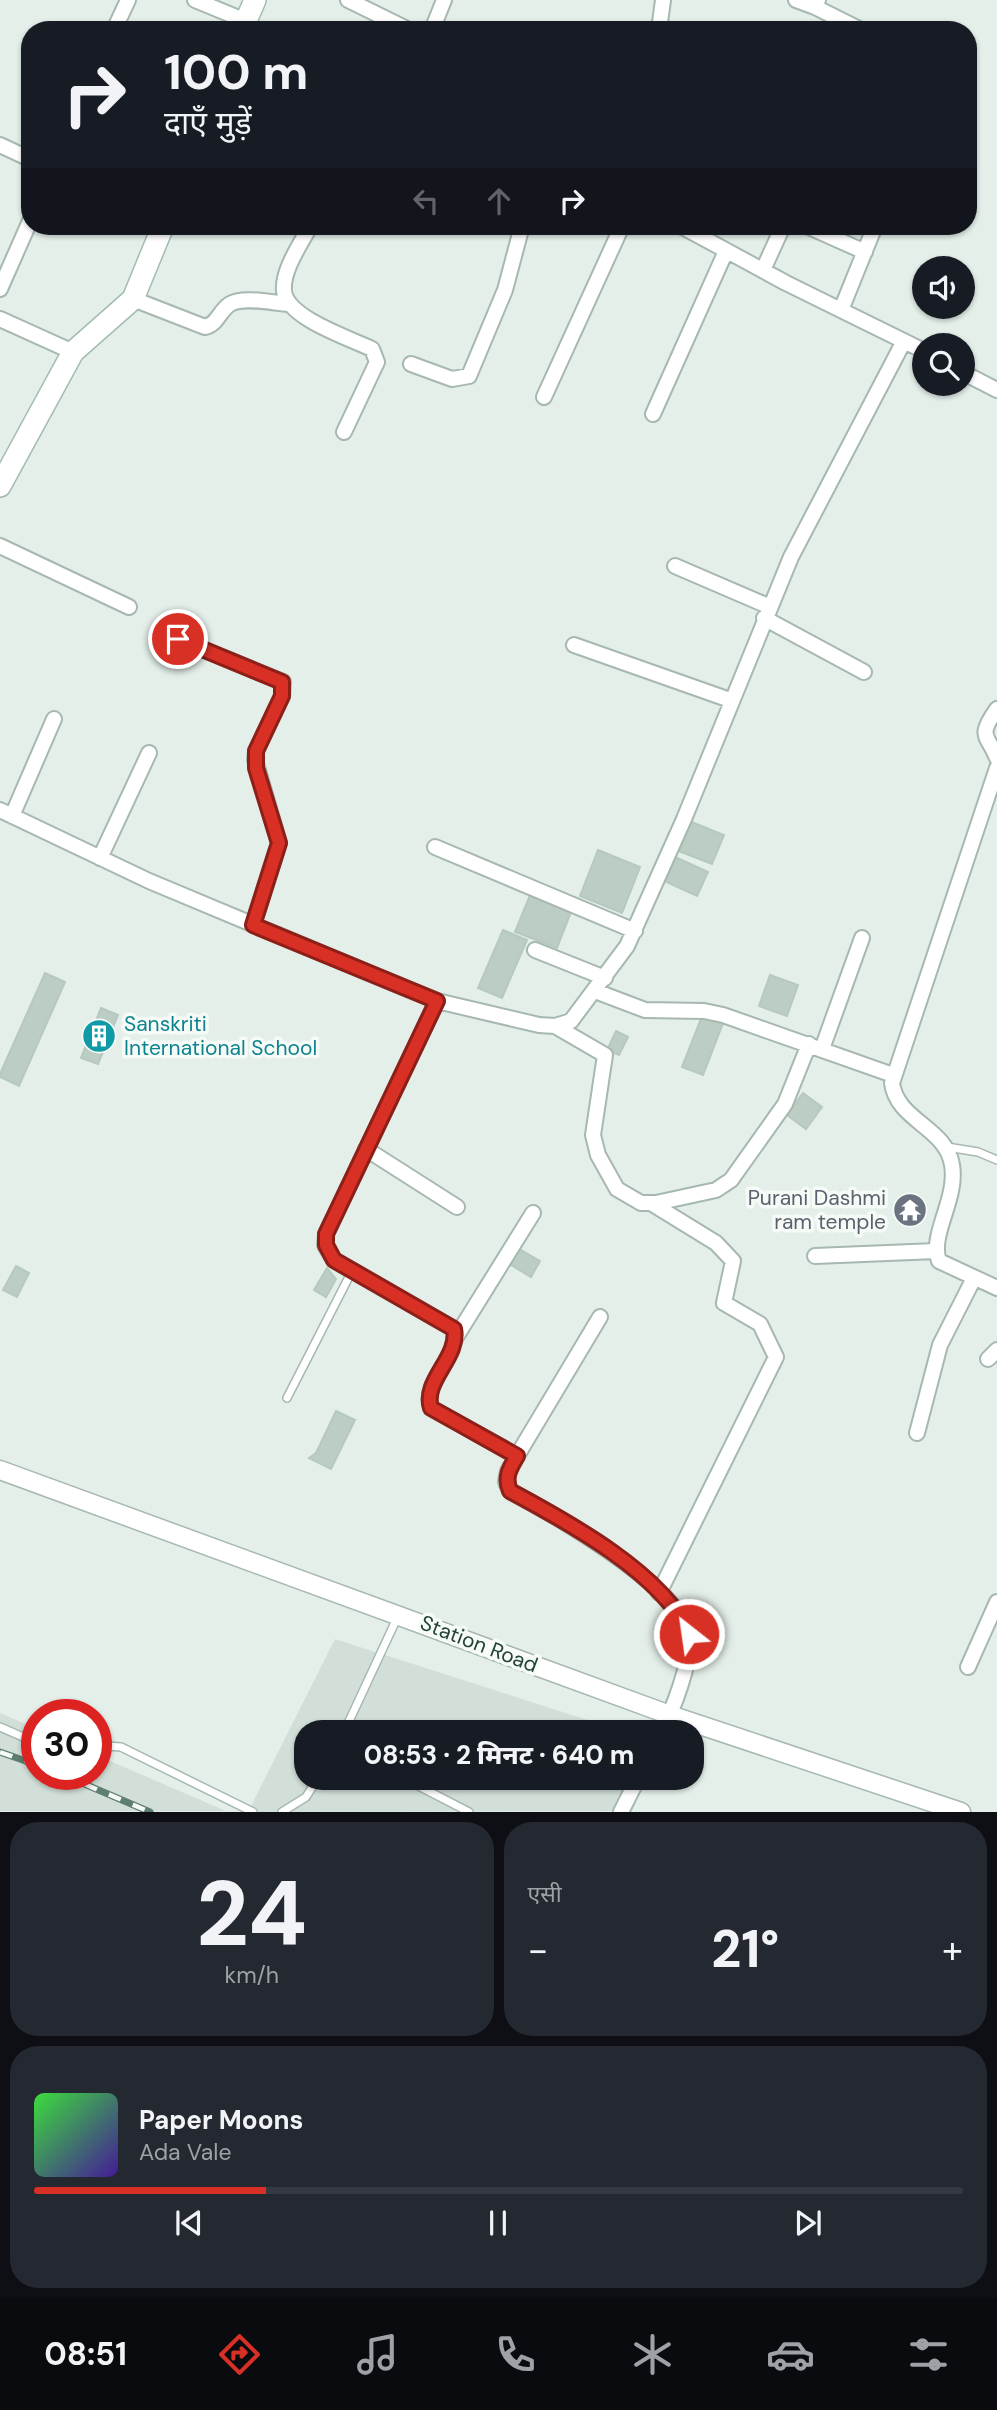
<!DOCTYPE html>
<html lang="hi">
<head>
<meta charset="utf-8">
<style>
  :root { --surface:#171b24; --page:#242831; --text:#f1f3f6; --muted:#9ea1a6; --line:#363941; --accent:#d93025 }
  body { margin:0; font-family:"DM Sans","Noto Sans Devanagari",sans-serif; background:var(--page); color:var(--text); height:100vh; display:flex; flex-direction:column; font-size:26px; white-space:nowrap }
  * { box-sizing:border-box; margin:0 }
  p { font-size:23px; color:var(--muted) }
  .icon { flex:none; width:38px; height:38px; fill:none; stroke:currentColor; stroke-width:2; stroke-linecap:round; stroke-linejoin:round }
  .map { position:relative; height:1812px; overflow:hidden }
  .sheet { display:flex; flex-direction:column; gap:10px; padding:10px; background:#0d0f14; flex:1 }
  .sheet>* { flex:none }
  .banner { position:absolute; left:21px; top:21px; width:956px; height:214px; border-radius:28px; box-shadow:0 2px 5px #0004; background:#171b24; color:var(--text); overflow:hidden }
  .fabs { position:absolute; left:912px; top:256px; display:grid; gap:14px }
  .fabs a { display:grid; place-items:center; width:63px; height:63px; border-radius:50%; background:var(--surface); box-shadow:0 2px 5px #0004; font-size:35px }
  .speed { position:absolute; left:21px; top:1699px; display:flex; gap:14px; font-size:35px; font-weight:700; text-align:center }
  .speed>* { display:grid; place-content:center; width:91px; height:91px; border-radius:50%; background:var(--surface); box-shadow:0 2px 5px #0004; line-height:1 }
  .speed .limit { border:10px solid #d22; background:#fff; color:#111 }
  .pin { position:absolute; display:grid; place-items:center; width:60px; height:60px; color:#fff; margin:-30px; border:4px solid #fff; border-radius:50%; box-shadow:0 2px 7px #0007 }
  .me { position:absolute; width:77px; margin:-38px; rotate:330deg; stroke-linejoin:round; filter:drop-shadow(0 0 5px #0008) }
  .turn { display:flex; align-items:center; gap:24px; height:147px; padding:0 28px; font-size:32px }
  .turn .icon { width:91px; height:91px; stroke-width:2.5 }
  .turn b { display:block; font-size:49px; line-height:60px }
  .lanes { display:flex; align-items:center; height:66px; padding:0 28px; background:#0003; justify-content:center; gap:35px; direction:ltr }
  .lanes .off { opacity:.35 }
  .big { font-size:52px; font-weight:800; line-height:1.1 }
  .sheet .card { flex:1; display:flex; flex-direction:column; justify-content:center; gap:10px; min-width:0; padding:0 24px; border-radius:28px; background:var(--page) }
  .sheet .dial { align-items:center; gap:0 }
  .dial b { font-size:91px; line-height:1 }
  .song { display:flex; align-items:center; gap:21px }
  .cover { width:84px; height:84px; border-radius:10px; background:linear-gradient(135deg,hsl(120 70% 55%),hsl(260 70% 35%)) }
  .played { height:7px; border-radius:4px; background:linear-gradient(90deg,var(--accent) 25%,var(--line) 25%) }
  .keys { display:flex; justify-content:space-around; direction:ltr }
  .heat { display:flex; justify-content:space-between; align-items:center; font-size:38px; direction:ltr }
  .sheet .tiles { flex:1; display:grid; gap:10px; grid-template-columns:1fr 1fr }
  .card:last-child { grid-column:span 2 }
  .trip { position:absolute; left:294px; top:1720px; width:410px; height:70px; border-radius:28px; background:var(--surface); box-shadow:0 2px 5px #0004; font-weight:800; line-height:70px; text-align:center }
  .dock { display:flex; height:112px; justify-content:space-around; align-items:center; background:#090b0e; color:var(--muted) }
  .dock .icon { width:49px; height:49px }
  .dock .on { color:var(--accent) }
  .dock b { font-size:32px; color:var(--text) }
  .map>svg:first-child { display:block }
  .built { fill:#d2dfd8 }
  .building { fill:#bccdc4; stroke:#b6c9bf; stroke-width:2 }
  .lines { fill:none; stroke-linecap:round; stroke-linejoin:round }
  .service-casing { stroke:#a6b8b0; stroke-width:10 }
  .minor-casing { stroke:#a6b8b0; stroke-width:18 }
  .tertiary-casing { stroke:#a6b8b0; stroke-width:21 }
  .secondary-casing { stroke:#a2bcaf; stroke-width:24 }
  .service { stroke:#fff; stroke-width:7 }
  .minor { stroke:#fff; stroke-width:14 }
  .tertiary { stroke:#fff; stroke-width:18 }
  .secondary { stroke:#fff; stroke-width:21 }
  .rail-casing { stroke:#5d7e71; stroke-width:7 }
  .rail { stroke:#f6fbf7; stroke-width:4.5; stroke-dasharray:13; stroke-linecap:butt }
  .route-casing { stroke:#8d1f18; stroke-width:18 }
  .route { stroke:#d93025; stroke-width:12 }
  .labels { text-anchor:middle; stroke-width:7; stroke-linejoin:round; paint-order:stroke }
  .culture-label { font-size:21px; fill:#0d838f; stroke:#f6fbf7; text-anchor:start }
  .worship-label { font-size:21px; fill:#5b616d; stroke:#f6fbf7; text-anchor:end }
  .street-label { font-size:21px; fill:#224336; stroke:#f6fbf7 }
</style>
</head>
<body>
<div class="map">
<svg width="997" height="1812" viewBox="0 0 997 1812">
  <rect width="100%" height="100%" fill="#e4efe9"/>
  <!-- built -->
  <path class="built" d="M335 1639 625 1732H306V1778H635L615 1811 248 1812Z
    M0 1713 37 1729V1774H96V1755L226 1811H0Z"/>
  <!-- building -->
  <path class="building" d="M684 819 724 835 712 864 673 849Z
    M598 850 640 867 622 913 580 896Z
    M673 856 708 872 697 896 662 880Z
    M530 895 571 912 557 948 515 932Z
    M503 930 527 940 502 998 478 988Z
    M45 973 65 982 19 1086 0 1077V1074Z
    M770 975 798 985 787 1016 759 1006Z
    M101 1008 118 1015 98 1064 81 1058Z
    M704 1011 725 1018 703 1075 682 1067Z
    M616 1031 628 1037 619 1055 607 1050Z
    M803 1093 822 1107 806 1129 787 1115Z
    M516 1247 540 1261 531 1277 506 1262Z
    M16 1266 29 1273 17 1297 3 1290Z
    M327 1268 336 1279 326 1297 314 1290Z
    M336 1411 355 1420 331 1469 309 1458 316 1453Z"/>
  <g class="lines">
    <!-- service casing -->
    <g class="service-casing">
      <path id="service" d="M947 1147 978 1152 997 1160
        M287 1398 352 1271
        M0 1727 37 1743
        M344 1732 398 1616
        M96 1752 107 1746 121 1747 253 1812
        M403 1778 469 1812
        M282 1812 306 1797 318 1778"/>
    </g>
    <!-- minor casing -->
    <g class="minor-casing">
      <path id="minor" d="M195 0 246 21
        M348 0 409 30
        M796 0 815 7
        M818 0 815 7 861 30
        M114 30 128 0
        M432 30 444 0
        M659 30 663 0
        M0 145 30 159
        M310 226C301 244 282 270 284 291 287 318 349 338 372 349L377 362 344 432
        M681 226 786 283 924 351
        M807 226 865 252
        M763 270 783 226
        M0 289 30 221
        M133 299 205 327C218 324 219 311 230 304 243 296 273 303 288 304
        M841 310 875 226
        M0 319 73 352
        M411 364 452 379 469 376 505 290 522 226
        M962 372 997 390
        M544 397 622 226
        M653 414 726 251
        M0 546 129 607
        M675 566 768 606
        M764 618 864 672
        M178 639 283 682 282 696 256 751 255 760 279 843 253 925
        M574 645 730 700
        M997 709C977 737 987 734 997 758
        M997 768 892 1083C897 1121 946 1127 952 1165 958 1199 929 1235 939 1261L997 1288
        M0 810 149 881 405 988 437 1001 539 1025 555 1026 571 1021 627 946 684 819 791 557 904 341
        M12 816 54 719
        M435 847 635 931
        M100 858 149 753
        M535 950 605 978
        M595 991 645 1010 704 1011 723 1015 893 1075
        M437 1001 326 1234 325 1245 334 1260 454 1329C460 1357 422 1381 431 1408L517 1456
        M555 1026 605 1055 593 1135 598 1155 617 1189 641 1203H656L716 1190 731 1180 785 1104 809 1044
        M822 1049 862 938
        M366 1149 457 1207
        M651 1203 716 1243 733 1261 724 1303 760 1324 776 1357 659 1593
        M815 1256 936 1251
        M600 1317 508 1471 506 1482 510 1491C551 1513 683 1588 689 1636 692 1661 673 1710 661 1732
        M456 1337 533 1213
        M988 1359 997 1350
        M917 1433 940 1345 974 1278
        M968 1667 997 1602
        M621 1812 638 1778"/>
    </g>
    <!-- tertiary casing -->
    <g class="tertiary-casing">
      <path id="tertiary" d="M0 1470 670 1715 961 1812"/>
    </g>
    <!-- secondary casing -->
    <g class="secondary-casing">
      <path id="secondary" d="M242 30 255 0
        M0 486 73 352 133 299 163 226"/>
    </g>
    <!-- service -->
    <use href="#service" class="service"/>
    <!-- minor -->
    <use href="#minor" class="minor"/>
    <!-- tertiary -->
    <use href="#tertiary" class="tertiary"/>
    <!-- secondary -->
    <use href="#secondary" class="secondary"/>
    <!-- rail casing -->
    <g class="rail-casing">
      <path id="rail" d="M0 1752 37 1765
        M61 1774 150 1812"/>
    </g>
    <!-- rail -->
    <use href="#rail" class="rail"/>
  </g>
  <g class="lines">
    <!-- route casing -->
    <g class="route-casing">
      <path id="route" d="M178 639 282 682V696L256 751V768L279 843 253 925 437 1001 326 1234V1245L334 1260 454 1329C460 1357 422 1381 431 1408L517 1456C510 1468 504 1477 510 1491 566 1521 664 1574 689 1634"/>
    </g>
    <!-- route -->
    <use href="#route" class="route"/>
  </g>
  <!-- icons -->
  <defs>
    <g id="building-disc" transform="scale(1.75)"><circle r="9.5" fill="#0f9aa8" stroke="#f6fbf7"/><path d="M-4-6H4V6H1V3H-1V6H-4ZM-2.5-4.3h1.7v1.8h-1.7ZM.8-4.3h1.7v1.8H.8ZM-2.5-1h1.7V.8h-1.7ZM.8-1h1.7V.8H.8Z" fill="#fff"/></g>
    <g id="temple-disc" transform="scale(1.75)"><circle r="9.5" fill="#6b7280" stroke="#f6fbf7"/><path d="M0-6L5-2H3V0L6.5 2.5H4V6H1.5V3h-3V6H-4V2.5H-6.5L-3 0V-2H-5Z" fill="#fff"/></g>
  </defs>
  <g fill-rule="evenodd">
    <use href="#building-disc" x="99" y="1036"/>
    <use href="#temple-disc" x="910" y="1210"/>
  </g>
  <g class="labels">
    <!-- culture labels -->
    <g class="culture-label">
      <text x="124" y="1031">Sanskriti<tspan x="124" dy="24">International School</tspan></text>
    </g>
    <!-- worship labels -->
    <g class="worship-label">
      <text x="886" y="1205">Purani Dashmi<tspan x="886" dy="24">ram temple</tspan></text>
    </g>
    <!-- street labels -->
    <g class="street-label">
      <text transform="translate(479 1644) rotate(21)" y="7">Station Road</text>
    </g>
  </g>
</svg>
<div class="fabs">
<a><svg class="icon" aria-label="sound" viewBox="0 0 24 24"><path d="M4 9h4l5-4v14l-5-4H4zM17 9q2 3 0 6"/></svg></a>
<a><svg class="icon" aria-label="search" viewBox="0 0 24 24"><circle cx="10" cy="10" r="6"/><path d="M15 15l6 6"/></svg></a>
</div>
<div class="speed"><div class="limit">30</div></div>
<div class="pin" style="left:178px;top:639px;background:#d93025"><svg class="icon" aria-label="arrive" viewBox="0 0 24 24"><path d="M6 21V4h12l-3 4 3 4H6"/></svg></div>
<svg class="me" style="left:689px;top:1634px" viewBox="-20 -20 40 40"><circle r="17" fill="#d93025" stroke="#fff" stroke-width="3"/><path d="M0-11L8 9 0 5-8 9z" fill="#fff"/></svg>
<div class="trip">08:53 · 2 मिनट · 640 m</div>
<div class="banner">
<div class="turn"><svg class="icon" aria-label="right" viewBox="0 0 24 24"><path d="M7 20v-9h11M14 6l5 5-5 5"/></svg><div><b>100 m</b>दाएँ मुड़ें</div></div>
<div class="lanes"><svg class="icon off" aria-label="left" viewBox="0 0 24 24"><path d="M17 20v-9H6M10 6l-5 5 5 5"/></svg><svg class="icon off" aria-label="ahead" viewBox="0 0 24 24"><path d="M12 20V5M6 11l6-6 6 6"/></svg><svg class="icon" aria-label="right" viewBox="0 0 24 24"><path d="M7 20v-9h11M14 6l5 5-5 5"/></svg></div>
</div>
</div>
<section class="sheet">
<div class="tiles">
<div class="card dial"><b>24</b><p>km/h</p></div>
<div class="card"><p>एसी</p>
<div class="heat"><a>−</a><b class="big">21°</b><a>+</a></div>
</div>
<div class="card">
<div class="song"><i class="cover"></i><div><b>Paper Moons</b><p>Ada Vale</p></div></div>
<div class="played"></div>
<div class="keys"><svg class="icon" aria-label="previous" viewBox="0 0 24 24"><path d="M18 5L8 12l10 7zM5 5v14"/></svg><svg class="icon" aria-label="pause" viewBox="0 0 24 24"><path d="M8 5v14M16 5v14"/></svg><svg class="icon" aria-label="next" viewBox="0 0 24 24"><path d="M6 5l10 7-10 7zM19 5v14"/></svg></div>
</div>
</div>
</section>
<nav class="dock">
<b>08:51</b>
<svg class="icon on" aria-label="directions" viewBox="0 0 24 24"><path d="M12 3l9 9-9 9-9-9zM9 14v-3h6M13 9l2 2-2 2"/></svg>
<svg class="icon" aria-label="music" viewBox="0 0 24 24"><path d="M9 18V5l10-2v13"/><circle cx="6" cy="18" r="3"/><circle cx="16" cy="16" r="3"/></svg>
<svg class="icon" aria-label="phone" viewBox="0 0 24 24"><path d="M5 4h4l2 5-3 2q2 4 5 5l2-3 5 2v4C11 20 4 13 5 4z"/></svg>
<svg class="icon" aria-label="climate" viewBox="0 0 24 24"><path d="M12 3v18M4 7l16 10M4 17L20 7"/></svg>
<svg class="icon" aria-label="car" viewBox="0 0 24 24"><path d="M5 17H2v-5l4-1 3-4h7l3 4 3 1v5h-3M9 17h6M6 11h13"/><circle cx="7" cy="17" r="2"/><circle cx="17" cy="17" r="2"/></svg>
<svg class="icon" aria-label="filters" viewBox="0 0 24 24"><path d="M4 7h16M4 17h16"/><circle cx="9" cy="7" r="2"/><circle cx="15" cy="17" r="2"/></svg>
</nav>
</body>
</html>
